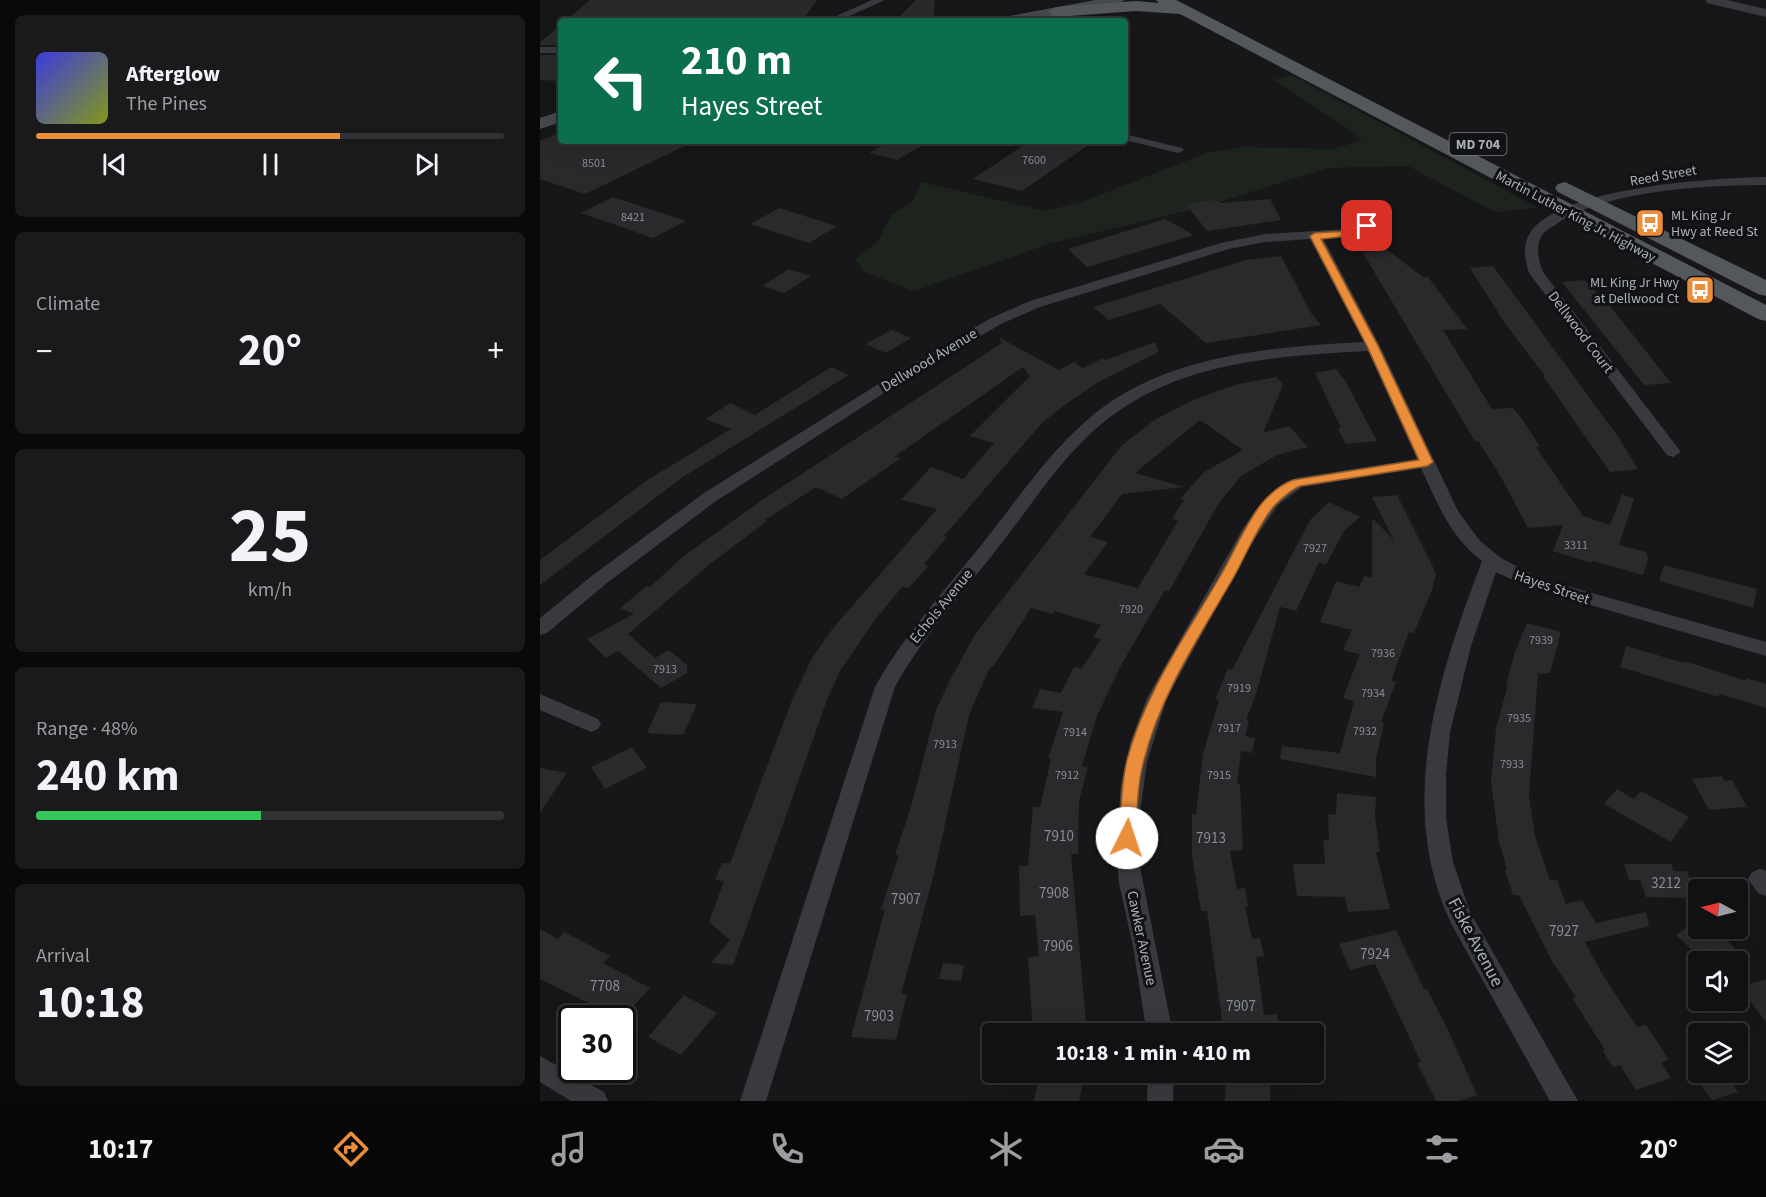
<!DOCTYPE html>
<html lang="en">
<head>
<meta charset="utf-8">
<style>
  :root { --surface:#111113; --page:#1a1a1c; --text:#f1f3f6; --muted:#9c9da0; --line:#303133; --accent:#eb8e3c }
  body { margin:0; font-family:"Source Sans 3",sans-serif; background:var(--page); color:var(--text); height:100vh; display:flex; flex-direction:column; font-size:22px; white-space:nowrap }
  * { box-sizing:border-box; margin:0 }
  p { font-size:20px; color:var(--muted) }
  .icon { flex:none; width:33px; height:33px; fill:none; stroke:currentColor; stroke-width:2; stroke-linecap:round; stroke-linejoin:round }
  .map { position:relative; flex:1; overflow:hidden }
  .sheet { display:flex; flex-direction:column; gap:15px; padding:15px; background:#09090a; width:540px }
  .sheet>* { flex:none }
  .top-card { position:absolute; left:18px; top:18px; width:570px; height:126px; border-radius:6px; box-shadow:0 6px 24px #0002,0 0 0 2px var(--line); background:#0b6e4f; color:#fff; overflow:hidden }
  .needle { width:39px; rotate:277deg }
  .controls { position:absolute; left:1148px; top:879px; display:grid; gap:12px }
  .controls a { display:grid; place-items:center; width:60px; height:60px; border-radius:6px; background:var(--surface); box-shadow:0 6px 24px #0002,0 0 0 2px var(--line); font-size:30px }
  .speed { position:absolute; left:18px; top:1005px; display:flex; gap:12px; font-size:30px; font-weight:700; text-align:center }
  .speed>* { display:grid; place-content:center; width:78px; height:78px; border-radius:50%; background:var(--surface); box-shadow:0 6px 24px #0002,0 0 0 2px var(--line); line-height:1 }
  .speed .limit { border:3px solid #111; border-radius:9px; background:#fff; color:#111 }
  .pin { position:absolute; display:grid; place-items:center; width:51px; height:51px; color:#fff; margin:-26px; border-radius:12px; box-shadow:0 3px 9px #0006 }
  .me { position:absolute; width:66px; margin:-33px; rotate:4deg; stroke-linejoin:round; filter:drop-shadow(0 0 4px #0008) }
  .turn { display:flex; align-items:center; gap:21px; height:126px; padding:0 24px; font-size:27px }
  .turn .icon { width:78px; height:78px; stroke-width:2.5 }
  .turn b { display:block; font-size:42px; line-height:51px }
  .big { font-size:45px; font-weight:700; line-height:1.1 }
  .sheet .card { flex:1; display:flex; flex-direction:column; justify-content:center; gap:9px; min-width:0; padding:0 21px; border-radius:9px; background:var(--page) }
  .sheet .dial { align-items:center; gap:0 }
  .dial b { font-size:78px; line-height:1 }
  .song { display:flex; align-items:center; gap:18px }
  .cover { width:72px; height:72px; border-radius:9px; background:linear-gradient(135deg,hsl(240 70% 55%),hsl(70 70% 35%)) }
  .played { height:6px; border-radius:3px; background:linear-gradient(90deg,var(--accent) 65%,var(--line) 65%) }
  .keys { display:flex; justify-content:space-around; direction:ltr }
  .heat { display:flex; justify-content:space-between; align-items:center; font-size:33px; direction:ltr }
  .charge { height:9px; border-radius:4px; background:linear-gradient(90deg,#34c759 48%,var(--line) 0) }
  .trip { position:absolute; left:442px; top:1023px; width:342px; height:60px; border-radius:6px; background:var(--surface); box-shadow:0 6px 24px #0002,0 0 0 2px var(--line); font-weight:700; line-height:60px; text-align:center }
  .menu { display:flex; height:96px; justify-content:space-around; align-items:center; background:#070708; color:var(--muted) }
  .menu .icon { width:42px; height:42px }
  .menu .current { color:var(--accent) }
  .menu b { font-size:27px; color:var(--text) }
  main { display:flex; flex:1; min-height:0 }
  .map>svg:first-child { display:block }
  .green { fill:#1d231d }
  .building { fill:#2a2a2d; fill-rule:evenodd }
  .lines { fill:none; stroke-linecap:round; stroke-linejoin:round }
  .minor { fill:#383a3d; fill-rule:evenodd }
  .tertiary { fill:#383a3d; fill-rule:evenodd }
  .secondary { fill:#46494d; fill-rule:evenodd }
  .primary { fill:#54575c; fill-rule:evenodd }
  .route { fill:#eb8e3c; stroke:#995c27; stroke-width:1.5 }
  .labels { text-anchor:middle; stroke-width:6; stroke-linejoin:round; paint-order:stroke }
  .number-label { font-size:12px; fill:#888e94 }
  .shield { fill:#121214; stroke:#7c8187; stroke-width:1.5 }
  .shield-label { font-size:14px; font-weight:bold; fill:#a9b1b8 }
  .far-street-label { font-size:14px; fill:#a9b1b8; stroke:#121214 }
  .far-poi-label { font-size:14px; fill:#a9b1b8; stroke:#121214; text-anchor:start }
  .street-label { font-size:15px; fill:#a9b1b8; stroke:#121214 }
  .near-number-label { font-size:15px; fill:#888e94 }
  .near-street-label { font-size:18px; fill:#a9b1b8; stroke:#121214 }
</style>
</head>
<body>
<main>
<section class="sheet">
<div class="card">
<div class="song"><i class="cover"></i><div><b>Afterglow</b><p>The Pines</p></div></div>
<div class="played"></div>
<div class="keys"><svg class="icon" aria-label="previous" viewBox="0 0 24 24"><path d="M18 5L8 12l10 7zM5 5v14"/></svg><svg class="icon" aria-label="pause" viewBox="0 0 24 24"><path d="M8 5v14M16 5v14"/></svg><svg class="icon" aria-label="next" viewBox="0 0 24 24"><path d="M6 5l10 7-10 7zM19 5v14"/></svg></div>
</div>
<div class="card"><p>Climate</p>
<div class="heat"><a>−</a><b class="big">20°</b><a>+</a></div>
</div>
<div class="card dial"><b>25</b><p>km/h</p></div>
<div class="card"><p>Range · 48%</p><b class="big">240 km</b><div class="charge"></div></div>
<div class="card"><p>Arrival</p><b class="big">10:18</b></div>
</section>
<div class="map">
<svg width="1226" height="1101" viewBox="0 0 1226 1101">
  <rect width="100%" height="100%" fill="#171719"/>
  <!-- green -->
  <path class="green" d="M752 75 998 208 955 212 868 166 787 168 667 206 509 244 374 291 324 272 315 259 337 242 351 215 372 202 382 182 505 211 542 202 666 153 705 147 793 149 822 140 810 130 734 80Z"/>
  <!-- building -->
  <path class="building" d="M50 0H277L264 18 200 17 196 21H25Z
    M376 0H395L393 21H355Z
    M21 25V45H0V42Z
    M0 55H21V81L0 80Z
    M21 132V141H155L45 194 0 179V141Z
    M350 141H390L357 160 329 153Z
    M490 141H554L482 191 433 179Z
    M73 197 146 221 113 238 41 213Z
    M730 199 741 220 667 231 646 204 676 200 681 203Z
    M239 208 297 226 269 243 210 224Z
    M625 219 654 235 547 267 528 249Z
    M845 248 883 277H888L927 329 903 330 952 409 973 408 982 419 1000 447H996L1043 516 1070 525 1082 494 1094 499 1079 545 1107 552 1106 556H1109L1103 575 1052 561 1051 563 1013 551 1023 525 988 528 961 477 938 441H935L924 423 823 253Z
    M741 256 771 313 781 325 666 343 620 304 569 320 553 307 706 260Z
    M953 266 1079 438 1098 469 1070 472 1003 376H1005L964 322 930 268Z
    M249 269 271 276 244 293 222 286Z
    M1044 280 1067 302 1131 383 1104 385 1022 282Z
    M352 330 371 338 346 353 325 344Z
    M458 337 519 370 534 362 543 368 563 358 566 360 615 342 619 352 557 383 526 404 503 422 404 536 407 537 384 564 388 566 369 588 362 587 334 621 300 671 288 697 193 965 171 963 190 940 169 922 184 881 175 880 182 863H190L253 698 272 658 293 628 397 509 361 500 391 467 423 479 454 443 430 436 490 376 483 367 354 457 361 458 302 499 276 487 225 520 227 521 170 564 88 634 115 658 129 650 147 665V673L121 688 78 651 66 658 47 639 94 614 80 608 107 586 110 587 145 555 222 500 462 343Z
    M291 367 309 375 143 477 0 585V560L106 481 191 429 166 419 190 403 215 415Z
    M796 369 806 382 837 441 806 444 798 429 801 428 775 373Z
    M737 377 743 385 723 433 749 426 768 447 737 455 701 476 679 503 629 591 625 590 580 667 557 716 542 766 548 767 539 801 538 854H531L547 1034H493L488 957 499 956 495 915 480 916 479 866H488L493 807H500L511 759H508L523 712 492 708 500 689 521 693 534 667 542 668 561 639 553 637 561 625 514 611 513 614 491 608 453 667H450L429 715 394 874 361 994H367L356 1040 311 1037 345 909H341L359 855H355L371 807 396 710 411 678 436 633 582 445 616 419 653 400 698 384ZM660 420 703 450 664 472 640 499 644 500 632 519 638 521 598 588 544 574 568 542 550 537 582 494 644 487 595 473Z
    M857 495 896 573 892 590 874 633 869 632 851 681 856 682 841 722 844 723 836 759V777L740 759 742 746 800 753 814 701 803 698 820 654 803 650 812 630 780 622 796 581 819 587 824 576 832 578V518L854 540 832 497Z
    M789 502 820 517 804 531 786 565 779 562 756 611 740 607 716 694 706 720H709L705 736 715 738 712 753 701 751 697 784H700L703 850 690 851 697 889 705 888 708 907H705L712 939 720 938 724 956 716 957 724 1015 737 1014 740 1034H684L667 911H661L652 856V814H656L663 754 679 700 675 699 688 669 692 670 770 520Z
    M1124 565 1217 589 1213 608 1119 581Z
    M987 623 1021 632 1010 673 998 674 989 796 995 836 1010 880H1017L1026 904 1042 900 1056 923 1106 912 1109 926 1045 942 1061 972 1097 1027 1106 1025 1129 1060 1121 1062 1131 1078 1096 1090 1080 1065 1073 1067 1063 1051 1065 1050 1032 998 1036 997 1012 961 979 895H973L965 870 967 869 959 842 951 782 956 728 968 685 966 684 975 652Z
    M1086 646 1144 663 1145 661 1206 681V678L1226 684V708L1180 694 1179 697 1080 667Z
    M121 702 157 704 143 735 107 733Z
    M92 747 107 768 65 789 51 767Z
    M0 768 27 773 0 812Z
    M1182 776 1184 781 1192 780 1207 807 1169 810 1152 779Z
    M1077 789 1094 799 1101 791 1149 817 1131 842 1064 804Z
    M797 793 836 797 835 817 840 852H836L850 909 808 912 805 897 757 896 753 864H785L783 840H789L788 814 796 815Z
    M1084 864H1131L1134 871H1147L1157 898 1106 897 1100 880H1089Z
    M1158 920V928H1173L1198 951 1184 962H1165L1136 935Z
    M0 929 18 939 24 932 70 956 63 963 110 988 82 1019 8 983 0 979Z
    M856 930 884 989H887L907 1028 937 1095 920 1101H896L877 1063 881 1062 835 964 810 970 799 944Z
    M403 963 424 965 421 981 399 979Z
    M1226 979V1022L1200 987Z
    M144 995 177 1013 141 1055 108 1037Z
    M500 1072 544 1076 539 1101H494Z
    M686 1072H730V1101H685Z
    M1186 1075 1198 1092 1172 1100 1160 1084Z"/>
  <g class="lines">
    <!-- minor -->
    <path class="minor" d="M332 0H345L298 21H285Z
      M0 47H21V53H0Z
      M585 134 642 148 644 150 638 153 585 140Z
      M1226 177V185C1166 185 1065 190 1015 225 1010 228 1004 231 1001 237 995 248 999 261 1003 272L1141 452 1133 457 1127 455 989 273C985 260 982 245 990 233 1020 187 1174 178 1226 177Z
      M833 214 839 218C826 237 805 237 783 238L840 346 918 511 940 541 961 558 999 578 1226 642V656L985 586 956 572 931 646 910 732 906 775V818L913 862 930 912 1038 1101H1010L913 927C854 807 898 678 942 561 911 538 897 503 881 468L762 487 738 505 710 546 627 698 607 762 598 828 601 872 633 1034H607L593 946 579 883 576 850 581 784 591 740 607 698 702 530 715 511 738 487 757 478 877 459 828 351C734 356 633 362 558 427 518 461 490 508 457 549 422 594 383 636 355 687L226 1101H200L335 687C366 632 407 588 446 539 478 499 507 455 546 421 620 355 729 347 824 342L770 239 725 242 689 249 500 307 461 324 355 386 176 501 67 583 7 633 0 635V618L53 575 164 493 345 380 451 318 490 301 681 243 725 234 807 229 822 223 829 215Z
      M0 694 58 719 61 724 58 729 51 732 0 710Z
      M1220 869 1226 871V896L1218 893 1208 879 1212 872Z
      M0 1056 64 1092 68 1101H31L0 1082Z
      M608 1072H634L633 1101H607Z"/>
    <!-- tertiary -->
    <path class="tertiary" d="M1165 0H1187L1226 9V17L1167 3Z"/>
    <!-- secondary -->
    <path class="secondary" d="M555 0H585L578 4 487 21H457L464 17Z
      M21 111V122L0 129V118Z"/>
    <!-- primary -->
    <path class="primary" d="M616 0H636L650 7 1226 305V321L1218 319 640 14 596 11 516 17 508 12 516 7 596 1 619 3Z
      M1025 182 1226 280V296L1218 294 1018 192 1015 188 1018 184Z"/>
  </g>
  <!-- route -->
  <path class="route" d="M823 224 832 226 808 236 781 239 838 346 893 462 887 466 760 486C751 490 742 498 735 505 721 520 706 554 696 573 662 633 621 692 604 760 597 785 597 812 596 838L593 842 587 845 581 842 579 838C581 812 581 785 587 760 605 692 647 634 682 573 694 552 708 519 723 502 731 493 742 484 753 480L879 460 827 346 770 236 775 233 807 231Z"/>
  <!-- icons -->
  <defs>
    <g id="bus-square" transform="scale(1.5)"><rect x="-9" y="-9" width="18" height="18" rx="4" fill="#eb8e3c" stroke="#121214"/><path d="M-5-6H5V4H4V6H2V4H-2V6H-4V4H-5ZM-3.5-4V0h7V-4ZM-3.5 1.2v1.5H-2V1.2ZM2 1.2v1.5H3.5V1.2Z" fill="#fff"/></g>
  </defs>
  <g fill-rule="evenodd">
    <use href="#bus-square" x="1110" y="223"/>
    <use href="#bus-square" x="1160" y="290"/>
  </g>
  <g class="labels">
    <!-- number labels -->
    <g class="number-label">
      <text x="494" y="164">7600</text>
      <text x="54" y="167">8501</text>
      <text x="93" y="221">8421</text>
      <text x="1036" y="549">3311</text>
      <text x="775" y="552">7927</text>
      <text x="591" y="613">7920</text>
      <text x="1001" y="644">7939</text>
      <text x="843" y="657">7936</text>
      <text x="125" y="673">7913</text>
      <text x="699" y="692">7919</text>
      <text x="833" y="697">7934</text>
      <text x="979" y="722">7935</text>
      <text x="689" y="732">7917</text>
      <text x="825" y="735">7932</text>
      <text x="535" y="736">7914</text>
      <text x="405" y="748">7913</text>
      <text x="972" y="768">7933</text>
      <text x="527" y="779">7912</text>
      <text x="679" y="779">7915</text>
    </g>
    <!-- shield labels -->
    <rect class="shield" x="909.5" y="133" width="57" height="22" rx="4.5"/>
    <g class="shield-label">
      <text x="938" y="149">MD 704</text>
    </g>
    <!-- far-street labels -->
    <g class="far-street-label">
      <text transform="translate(1123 175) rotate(-10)" y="5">Reed Street</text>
      <text transform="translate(1036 216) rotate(28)" y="5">Martin Luther King Jr. Highway</text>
    </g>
    <!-- far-poi labels -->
    <g class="far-poi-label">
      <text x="1131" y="220">ML King Jr<tspan x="1131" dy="16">Hwy at Reed St</tspan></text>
      <text x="1139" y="287" text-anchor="end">ML King Jr Hwy<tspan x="1139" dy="16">at Dellwood Ct</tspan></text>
    </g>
    <!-- street labels -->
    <g class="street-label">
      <text transform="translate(1041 332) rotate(53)" y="5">Dellwood Court</text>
      <text transform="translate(389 360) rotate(-31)" y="5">Dellwood Avenue</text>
      <text transform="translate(1012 587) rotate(19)" y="5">Hayes Street</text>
      <text transform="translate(401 606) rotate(-51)" y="5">Echols Avenue</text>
      <text transform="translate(602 938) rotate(78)" y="5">Cawker Avenue</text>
    </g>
    <!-- near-number labels -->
    <g class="near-number-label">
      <text x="519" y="841">7910</text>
      <text x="671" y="843">7913</text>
      <text x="1126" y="888">3212</text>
      <text x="514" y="898">7908</text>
      <text x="366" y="904">7907</text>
      <text x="1024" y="936">7927</text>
      <text x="518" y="951">7906</text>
      <text x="835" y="959">7924</text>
      <text x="65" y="991">7708</text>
      <text x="701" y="1011">7907</text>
      <text x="339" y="1021">7903</text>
    </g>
    <!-- near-street labels -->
    <g class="near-street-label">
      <text transform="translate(936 942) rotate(62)" y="6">Fiske Avenue</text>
    </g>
  </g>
</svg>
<div class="controls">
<a><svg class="needle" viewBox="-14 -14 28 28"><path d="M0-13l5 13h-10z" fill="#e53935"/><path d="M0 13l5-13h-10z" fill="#9c9da0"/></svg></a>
<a><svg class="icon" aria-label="sound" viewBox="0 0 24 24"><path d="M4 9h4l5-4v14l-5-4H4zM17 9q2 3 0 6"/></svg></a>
<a><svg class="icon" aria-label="layers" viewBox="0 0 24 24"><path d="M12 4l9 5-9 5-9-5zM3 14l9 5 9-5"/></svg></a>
</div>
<div class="speed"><div class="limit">30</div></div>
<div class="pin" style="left:827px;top:226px;background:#d93025"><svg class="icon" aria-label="arrive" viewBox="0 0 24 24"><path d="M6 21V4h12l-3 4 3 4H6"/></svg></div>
<svg class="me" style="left:587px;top:838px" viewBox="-20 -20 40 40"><circle r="19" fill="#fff"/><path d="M0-13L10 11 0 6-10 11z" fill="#eb8e3c"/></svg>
<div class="trip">10:18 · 1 min · 410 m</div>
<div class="top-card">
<div class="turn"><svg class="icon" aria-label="left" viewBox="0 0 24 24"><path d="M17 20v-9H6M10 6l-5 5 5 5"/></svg><div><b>210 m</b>Hayes Street</div></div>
</div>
</div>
</main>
<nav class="menu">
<b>10:17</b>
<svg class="icon current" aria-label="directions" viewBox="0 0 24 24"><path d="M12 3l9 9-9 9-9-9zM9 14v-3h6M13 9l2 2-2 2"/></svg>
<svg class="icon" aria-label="music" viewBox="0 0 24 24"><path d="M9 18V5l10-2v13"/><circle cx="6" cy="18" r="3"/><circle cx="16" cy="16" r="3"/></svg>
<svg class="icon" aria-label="phone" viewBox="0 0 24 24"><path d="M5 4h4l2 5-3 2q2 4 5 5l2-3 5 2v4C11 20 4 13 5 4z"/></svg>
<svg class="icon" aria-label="climate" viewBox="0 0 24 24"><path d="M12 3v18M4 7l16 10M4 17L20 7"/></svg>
<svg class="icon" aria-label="car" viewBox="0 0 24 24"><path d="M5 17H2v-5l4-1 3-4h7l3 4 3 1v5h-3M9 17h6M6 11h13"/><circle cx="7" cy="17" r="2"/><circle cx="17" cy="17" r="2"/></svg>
<svg class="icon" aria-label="filters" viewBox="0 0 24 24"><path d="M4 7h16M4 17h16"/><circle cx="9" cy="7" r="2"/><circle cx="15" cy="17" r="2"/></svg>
<b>20°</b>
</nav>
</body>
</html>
